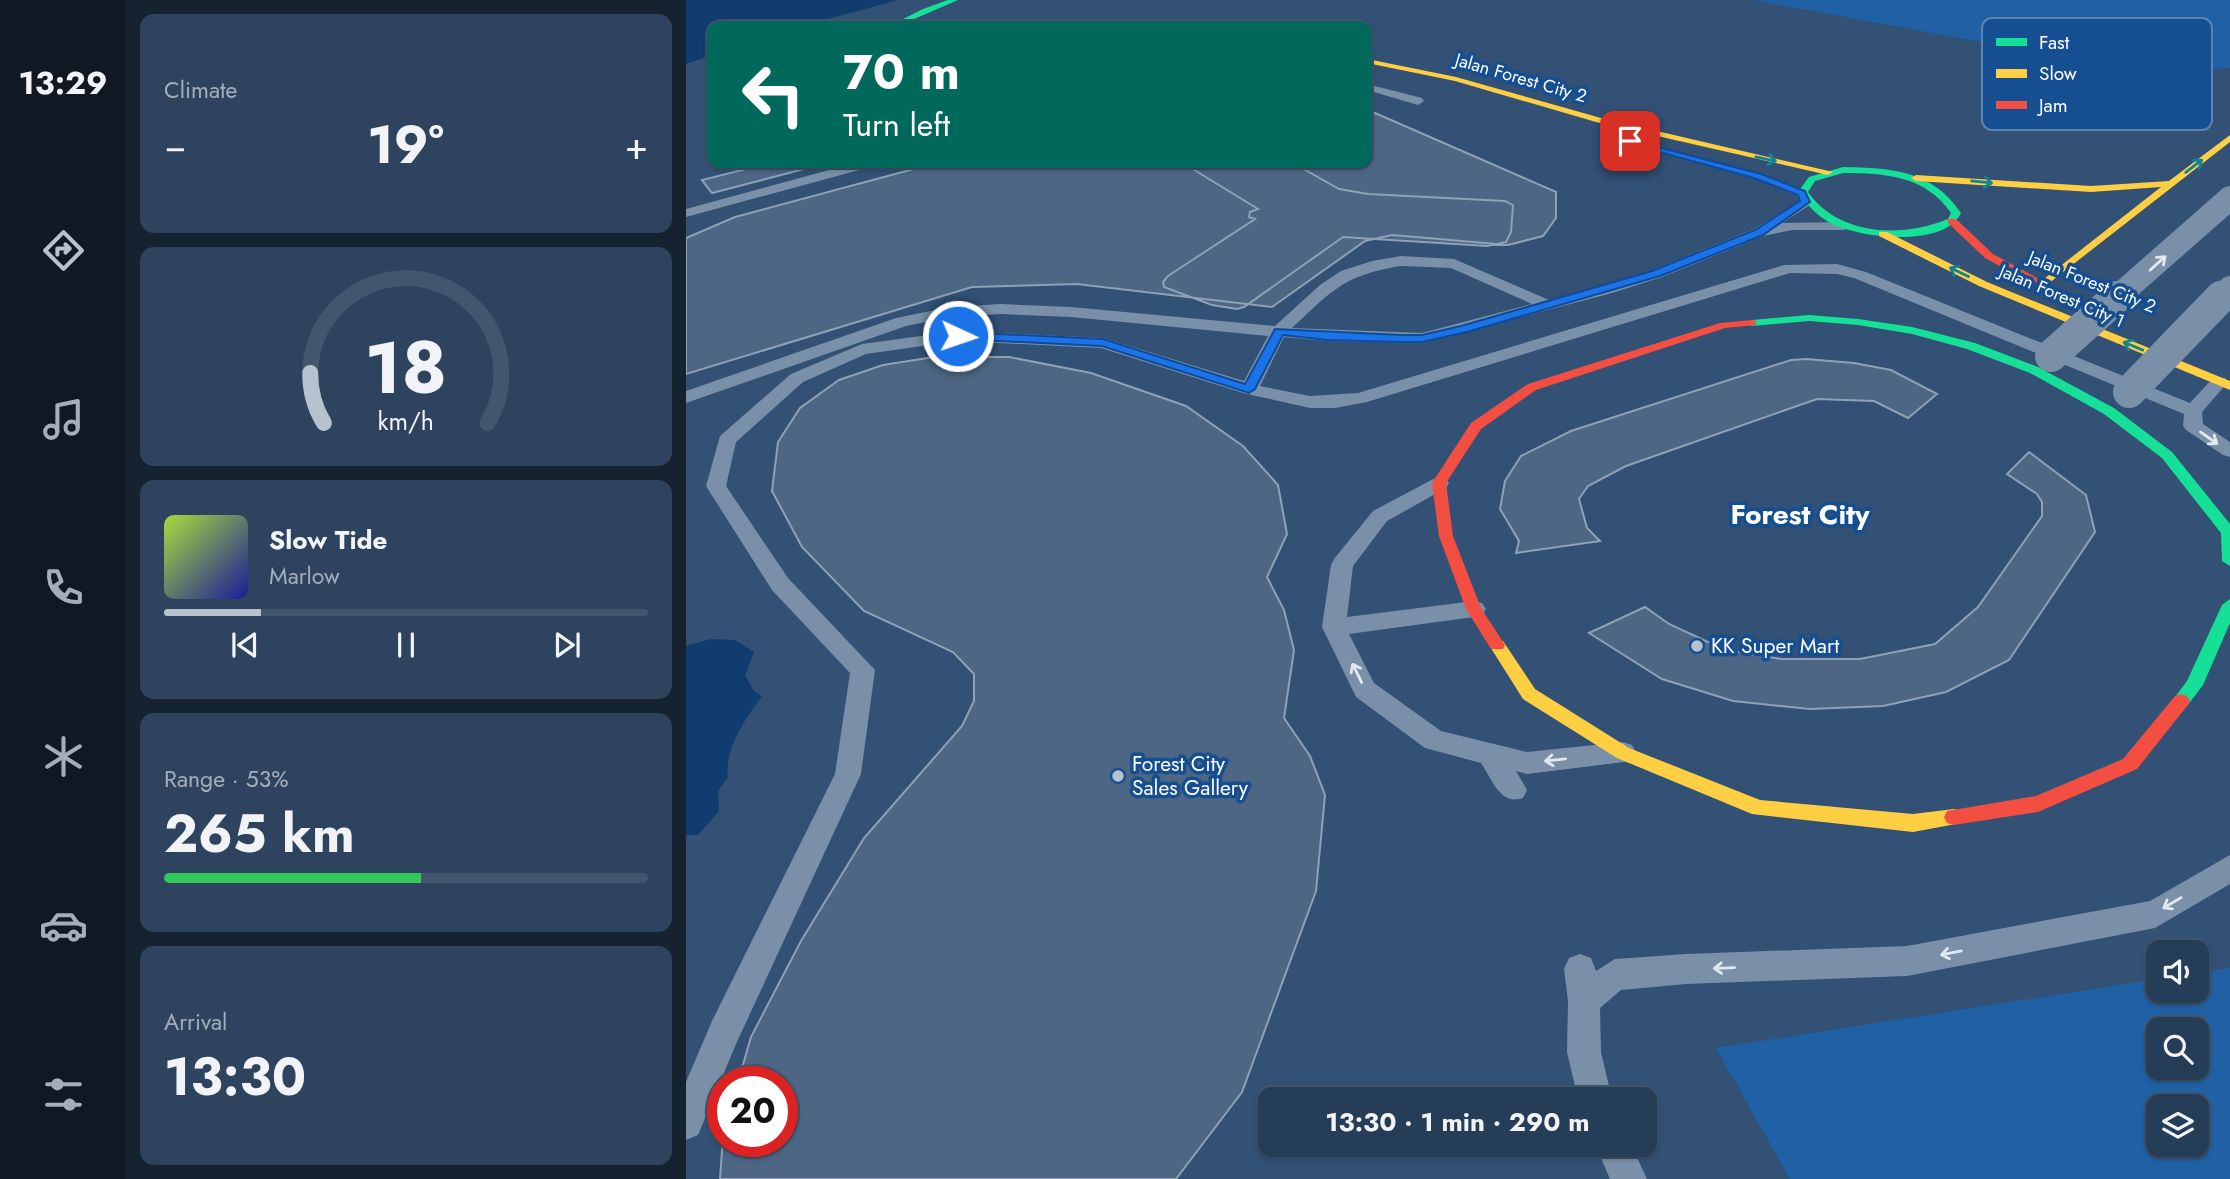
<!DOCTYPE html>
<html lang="en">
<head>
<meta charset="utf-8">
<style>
  :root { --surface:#263d58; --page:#2e445e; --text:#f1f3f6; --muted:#a4aeba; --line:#42566e; --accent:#b7c2cf }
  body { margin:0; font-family:Jost,sans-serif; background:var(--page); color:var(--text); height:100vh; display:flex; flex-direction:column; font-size:26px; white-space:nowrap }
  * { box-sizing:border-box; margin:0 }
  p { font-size:23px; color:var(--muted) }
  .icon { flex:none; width:38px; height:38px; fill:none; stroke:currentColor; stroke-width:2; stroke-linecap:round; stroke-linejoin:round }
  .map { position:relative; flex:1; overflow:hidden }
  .sheet { display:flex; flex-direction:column; gap:14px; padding:14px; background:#152230; width:560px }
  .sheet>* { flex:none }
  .hud { position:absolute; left:21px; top:21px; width:665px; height:147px; border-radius:14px; box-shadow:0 2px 5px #0004,0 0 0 2px var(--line); background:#00695c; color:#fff; overflow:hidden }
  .tools { position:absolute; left:1460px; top:940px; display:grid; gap:14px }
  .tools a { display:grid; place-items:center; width:63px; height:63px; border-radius:14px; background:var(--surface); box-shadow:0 2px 5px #0004,0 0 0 2px var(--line); font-size:35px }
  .speed { position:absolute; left:21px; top:1066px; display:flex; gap:14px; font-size:35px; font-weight:700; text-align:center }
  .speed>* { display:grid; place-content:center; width:91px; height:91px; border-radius:50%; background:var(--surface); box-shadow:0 2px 5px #0004,0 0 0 2px var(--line); line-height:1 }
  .speed .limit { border:10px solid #d22; background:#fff; color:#111 }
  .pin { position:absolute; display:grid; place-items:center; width:60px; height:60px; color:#fff; margin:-30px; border-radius:14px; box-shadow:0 4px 10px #0006 }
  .me { position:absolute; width:77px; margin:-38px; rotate:93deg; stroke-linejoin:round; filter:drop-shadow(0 0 5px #0008) }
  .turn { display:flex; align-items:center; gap:24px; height:147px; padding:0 21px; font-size:32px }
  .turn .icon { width:91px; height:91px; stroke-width:2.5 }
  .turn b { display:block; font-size:49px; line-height:60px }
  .big { font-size:52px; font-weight:700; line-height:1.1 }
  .sheet .tile { flex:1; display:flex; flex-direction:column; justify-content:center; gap:10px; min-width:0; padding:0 24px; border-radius:14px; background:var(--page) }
  .sheet .dial { align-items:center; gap:0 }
  .dial svg { height:182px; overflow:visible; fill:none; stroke:var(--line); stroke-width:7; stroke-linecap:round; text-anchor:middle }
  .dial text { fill:var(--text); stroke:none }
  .song { display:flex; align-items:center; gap:21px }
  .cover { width:84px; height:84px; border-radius:10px; background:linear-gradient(135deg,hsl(80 70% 55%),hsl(240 70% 35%)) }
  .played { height:7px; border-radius:4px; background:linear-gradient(90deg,var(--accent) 20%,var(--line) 20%) }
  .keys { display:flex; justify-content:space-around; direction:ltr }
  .heat { display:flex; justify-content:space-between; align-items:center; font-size:38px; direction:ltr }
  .charge { height:10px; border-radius:5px; background:linear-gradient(90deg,#34c759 53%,var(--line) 0) }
  .trip { position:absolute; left:572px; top:1087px; width:399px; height:70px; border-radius:14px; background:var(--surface); box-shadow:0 2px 5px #0004,0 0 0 2px var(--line); font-weight:700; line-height:70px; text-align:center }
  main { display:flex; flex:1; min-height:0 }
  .dock { display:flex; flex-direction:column; width:126px; justify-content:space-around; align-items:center; background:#0f1823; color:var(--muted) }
  .dock .icon { width:49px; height:49px }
  .dock .on { color:var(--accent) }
  .dock b { font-size:32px; color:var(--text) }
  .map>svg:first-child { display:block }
  .green { fill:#2060a4; fill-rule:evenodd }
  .water { fill:#103c6f }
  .building { fill:#4c6683; stroke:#8ea1b6; stroke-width:2 }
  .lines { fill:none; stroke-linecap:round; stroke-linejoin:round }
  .lane { fill:#7990a8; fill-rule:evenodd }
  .fast { fill:#16e098; fill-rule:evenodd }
  .slow { fill:#ffcf43; fill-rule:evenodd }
  .jam { fill:#f24e42; fill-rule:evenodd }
  .street-bridge-far1 { stroke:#7990a8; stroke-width:24 }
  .street-bridge { stroke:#7990a8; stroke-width:32 }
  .oneway { stroke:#158294 }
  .oneway2 { stroke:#e4e9ee }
  .route { fill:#1a73e8; stroke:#114b97; stroke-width:2 }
  .poi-dot { fill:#b7c2cf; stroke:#154f92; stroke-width:2.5 }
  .labels { text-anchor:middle; stroke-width:7; stroke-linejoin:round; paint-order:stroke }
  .far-street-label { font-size:18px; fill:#fff; stroke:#154f92 }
  .poi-label { font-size:21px; fill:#fff; stroke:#154f92; text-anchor:start }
  .district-label { font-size:28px; font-weight:bold; fill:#fff; stroke:#154f92 }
  .key { fill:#154f92; stroke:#5b84b3; stroke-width:2 }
  .key-label { font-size:19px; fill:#fff }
</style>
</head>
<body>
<main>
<nav class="dock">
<b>13:29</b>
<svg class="icon on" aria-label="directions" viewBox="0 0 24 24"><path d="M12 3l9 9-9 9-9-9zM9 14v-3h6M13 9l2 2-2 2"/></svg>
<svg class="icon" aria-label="music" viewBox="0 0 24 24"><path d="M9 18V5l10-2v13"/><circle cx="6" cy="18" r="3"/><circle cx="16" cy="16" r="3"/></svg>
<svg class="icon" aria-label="phone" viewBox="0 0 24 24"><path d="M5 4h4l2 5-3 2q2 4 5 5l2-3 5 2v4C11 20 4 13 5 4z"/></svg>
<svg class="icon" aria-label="climate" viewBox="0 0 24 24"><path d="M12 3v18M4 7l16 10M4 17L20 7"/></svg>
<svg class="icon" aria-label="car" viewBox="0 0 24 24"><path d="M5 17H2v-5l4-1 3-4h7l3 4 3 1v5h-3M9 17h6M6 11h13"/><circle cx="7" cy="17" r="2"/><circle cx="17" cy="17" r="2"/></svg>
<svg class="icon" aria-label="filters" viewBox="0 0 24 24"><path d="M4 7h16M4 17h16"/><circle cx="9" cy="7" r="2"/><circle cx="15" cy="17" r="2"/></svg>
</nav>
<section class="sheet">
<div class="tile"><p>Climate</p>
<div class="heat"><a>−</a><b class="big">19°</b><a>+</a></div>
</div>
<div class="tile dial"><svg viewBox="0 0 100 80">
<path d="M14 69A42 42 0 1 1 86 69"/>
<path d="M14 69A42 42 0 0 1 8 47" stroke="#b7c2cf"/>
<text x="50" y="56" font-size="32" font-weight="700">18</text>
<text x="50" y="72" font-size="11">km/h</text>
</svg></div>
<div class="tile">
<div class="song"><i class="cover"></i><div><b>Slow Tide</b><p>Marlow</p></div></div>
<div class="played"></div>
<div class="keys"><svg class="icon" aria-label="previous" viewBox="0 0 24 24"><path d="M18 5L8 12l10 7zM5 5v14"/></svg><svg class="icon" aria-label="pause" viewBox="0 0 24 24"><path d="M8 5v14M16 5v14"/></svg><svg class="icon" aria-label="next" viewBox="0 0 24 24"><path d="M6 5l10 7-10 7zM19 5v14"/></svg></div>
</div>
<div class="tile"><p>Range · 53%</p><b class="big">265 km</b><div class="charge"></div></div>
<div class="tile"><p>Arrival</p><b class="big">13:30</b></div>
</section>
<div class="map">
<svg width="1544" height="1179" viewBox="0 0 1544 1179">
  <rect width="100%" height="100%" fill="#325175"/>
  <!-- green -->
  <path class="green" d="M1067 0H1544V68L1458 72Z
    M1544 968V1179H1104L1030 1048 1472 979V990H1510V973ZM1472 1029H1510V1068H1472ZM1472 1106H1510V1144H1472Z"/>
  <!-- water -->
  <path class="water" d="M0 0H212L116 26H26V55L0 64Z
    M25 639 49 640 68 652 59 675 68 691 76 696C60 718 38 749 42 777L32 791 33 811 12 835H0V646Z"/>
  <!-- building -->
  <path class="building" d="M689 113 870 192V218L857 236 822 245 706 235 679 241 586 307 391 284 286 287 0 374V238L49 217 250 163H681V114Z
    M84 163H141L26 193 16 180Z
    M607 163 653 189 682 194 819 201 827 205 825 232 820 242 801 246 657 237 558 307 551 309 526 305 478 287 477 282 482 276 569 219 563 217 564 212 572 209 497 163Z
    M248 357H323L405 373 500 406 557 446 592 485 601 534 581 577 598 610 608 650 598 718 624 756 639 795 630 891 556 1092 490 1179H34L37 1137V1141H96V1082H52L65 1037 115 941 178 838 276 726 288 701V674L267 652 178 611 116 547 86 491 92 442 114 408 153 380 197 365Z
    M1120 359 1168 363 1205 370 1251 394 1222 418 1188 401 1131 399 940 466 902 486 893 499 901 528 914 541 830 553 833 541 814 509 819 481 835 456 885 431 1105 360Z
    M1343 452 1400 495 1409 532 1323 660 1260 692 1197 706 1124 709 1047 701 976 679 903 633 959 607 983 624 1039 650 1096 659H1174L1249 644 1292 607 1356 516V502L1351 494 1321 474Z"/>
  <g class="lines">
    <!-- lane -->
    <path class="lane" d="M681 84 736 98 738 101 732 105 681 90Z
      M169 163H190L188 166 0 217V209Z
      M1119 198 1126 202 1124 205 1096 223 1158 222 1165 226 1158 230H1106L1077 236 976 277 926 293 736 343 641 341 598 337 574 386 624 396 672 393 1098 265 1151 264 1180 272 1504 403 1527 378H1539L1542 382 1516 412 1517 424 1544 442V457L1537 455 1500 430 1497 426 1498 414 1168 278 1151 274 1104 273 681 402 649 408H624L557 393 415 348 272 341 180 354 117 382 50 442 40 486 102 578 189 670 175 774 50 1044 12 1135 0 1140V1082L26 1021 149 774 164 673 86 590 20 486 34 436 105 374 176 344 272 331 417 338 558 381 582 336 385 317 315 314 264 317 220 326 0 403V391L210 318 264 307 315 304 385 307 589 326 634 285 655 271 686 261 715 256 768 259 863 300 964 271 1068 229ZM715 266 765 268 846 304 736 333 606 328C647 290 658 275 715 266Z
      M753 476 760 478 763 483 760 488 701 521 667 566 661 617 788 601 796 603 800 609 796 615 788 617 663 634 688 683 755 731 841 752 937 742 946 745 950 753 946 761 841 774 830 771 841 790 837 798C814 806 806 779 795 763L739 748 670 697 636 627 645 565 648 559 687 511Z
      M1544 855V884L1469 928 1221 976 1000 984 935 990 914 1008 915 1052 926 1099H892L881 1052 882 1001 878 969 883 958 894 954 905 958 910 971 929 959 1000 954 1221 946 1464 901Z
      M909 1144H945L961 1179H924Z"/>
    <!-- fast -->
    <path class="fast" d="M262 0H272L212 26H203L237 9Z
      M1157 167C1206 168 1246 170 1275 213 1258 248 1178 238 1148 225 1132 217 1122 206 1112 192L1123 177ZM1157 173C1199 173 1240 176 1265 213L1262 219C1216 238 1153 236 1122 192L1129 181Z
      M1123 315 1172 319 1226 327 1289 343 1352 367 1428 408 1486 452 1544 524V566L1536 561 1535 533 1476 458 1418 414 1344 373 1281 349 1226 334 1172 325 1123 321 1066 326 1060 323 1066 320Z
      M1544 599V623L1517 685 1501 706 1495 708 1489 706 1486 701 1501 681 1536 605Z"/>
    <!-- slow -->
    <path class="slow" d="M681 59 770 77 915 118 1147 172 1142 175 910 122 769 81 681 63Z
      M1544 135V142L1358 287 1354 286V282L1475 187 1405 192 1230 181 1225 178 1230 175 1405 186 1483 181Z
      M1193 232H1201L1301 282 1544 381V390L1293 286 1193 236Z
      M811 639 817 641 849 689 943 748 1074 800 1227 814 1268 809 1275 811 1278 817 1275 823 1227 832 1066 814 931 758 837 699 803 645 805 641Z"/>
    <!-- jam -->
    <path class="jam" d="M1262 219H1270L1307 254 1351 278V282H1343L1299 258 1262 223Z
      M1066 320 1070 321V325L1039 328 850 390 795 429 760 483 767 536 795 608 819 645 817 649H805L780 609 753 536 746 483 785 423 842 384 1034 323Z
      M1495 694 1501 696 1504 701 1501 706 1451 769 1352 812 1268 825 1261 823 1258 817 1261 811 1350 796 1437 759 1489 696Z"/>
    <!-- street-bridge-far1 -->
    <path class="street-bridge-far1" d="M1429 299 1544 198
      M1533 299 1544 288"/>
    <!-- street-bridge -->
    <path class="street-bridge" d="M1365 356 1431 297
      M1443 392 1535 297"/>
  </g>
  <!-- one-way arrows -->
  <defs><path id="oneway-shaft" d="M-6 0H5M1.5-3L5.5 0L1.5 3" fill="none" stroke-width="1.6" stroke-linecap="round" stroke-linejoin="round" transform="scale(1.75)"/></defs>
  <g class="oneway">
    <use href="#oneway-shaft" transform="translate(1080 159) rotate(12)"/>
    <use href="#oneway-shaft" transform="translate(1508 166) rotate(-38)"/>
    <use href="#oneway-shaft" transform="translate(1296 182) rotate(6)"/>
    <use href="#oneway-shaft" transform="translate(1273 272) rotate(-154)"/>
    <use href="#oneway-shaft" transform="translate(1447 346) rotate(-157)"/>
  </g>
  <g class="oneway2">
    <use href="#oneway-shaft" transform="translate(1472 263) rotate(-42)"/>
    <use href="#oneway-shaft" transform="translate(1523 438) rotate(35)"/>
    <use href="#oneway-shaft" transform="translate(671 673) rotate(-116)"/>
    <use href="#oneway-shaft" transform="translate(869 760) rotate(174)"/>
    <use href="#oneway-shaft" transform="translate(1486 903) rotate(149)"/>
    <use href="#oneway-shaft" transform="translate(1265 953) rotate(169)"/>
    <use href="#oneway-shaft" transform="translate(1038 968) rotate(178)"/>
  </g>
  <!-- route -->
  <path class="route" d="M941 139 1075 174 1119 191 1124 202 1077 235 974 276 781 332 736 342H716L641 340 597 335 569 389 563 393 416 346 272 339 266 336 272 332 417 339 559 384 589 329 716 335H736L775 326 966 271 1069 230 1114 201 1112 195 1068 178 941 143Z"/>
  <!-- markers -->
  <g class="poi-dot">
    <circle cx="1011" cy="646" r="7"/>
    <circle cx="432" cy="776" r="7"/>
  </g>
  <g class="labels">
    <!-- far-street labels -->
    <g class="far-street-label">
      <text transform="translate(835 78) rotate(16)" y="6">Jalan Forest City 2</text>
      <text transform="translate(1406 282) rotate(22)" y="6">Jalan Forest City 2</text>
      <text transform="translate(1376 296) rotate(23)" y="6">Jalan Forest City 1</text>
    </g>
    <!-- poi labels -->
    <g class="poi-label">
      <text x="1025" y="653">KK Super Mart</text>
      <text x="446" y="771">Forest City<tspan x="446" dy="24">Sales Gallery</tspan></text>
    </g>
    <!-- district labels -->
    <g class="district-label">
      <text x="1114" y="524">Forest City</text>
    </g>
  </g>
  <!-- legend -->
  <rect x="1296" y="18" width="230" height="112" rx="10" class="key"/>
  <rect x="1310" y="38" width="31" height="8" fill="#16e098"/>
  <rect x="1310" y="69" width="31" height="9" fill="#ffcf43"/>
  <rect x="1310" y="101" width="31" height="8" fill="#f24e42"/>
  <g class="key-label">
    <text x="1353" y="49">Fast</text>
    <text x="1353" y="80">Slow</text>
    <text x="1353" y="112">Jam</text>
  </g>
</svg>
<div class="tools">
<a><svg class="icon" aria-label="sound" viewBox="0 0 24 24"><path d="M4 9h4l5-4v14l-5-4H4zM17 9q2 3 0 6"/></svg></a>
<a><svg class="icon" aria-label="search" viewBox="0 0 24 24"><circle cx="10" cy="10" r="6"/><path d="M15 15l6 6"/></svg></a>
<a><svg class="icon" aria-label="layers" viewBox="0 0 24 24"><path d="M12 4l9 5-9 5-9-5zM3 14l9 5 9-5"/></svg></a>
</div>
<div class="speed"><div class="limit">20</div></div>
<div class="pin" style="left:944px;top:141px;background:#d93025"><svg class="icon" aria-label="arrive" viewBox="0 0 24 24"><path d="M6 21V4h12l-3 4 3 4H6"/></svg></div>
<svg class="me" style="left:272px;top:336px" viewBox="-20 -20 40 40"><circle r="17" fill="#1a73e8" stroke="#fff" stroke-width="3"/><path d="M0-11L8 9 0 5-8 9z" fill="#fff"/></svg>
<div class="trip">13:30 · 1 min · 290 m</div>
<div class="hud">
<div class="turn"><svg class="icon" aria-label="left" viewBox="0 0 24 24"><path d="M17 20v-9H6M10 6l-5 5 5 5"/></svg><div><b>70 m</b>Turn left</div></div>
</div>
</div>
</main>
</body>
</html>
